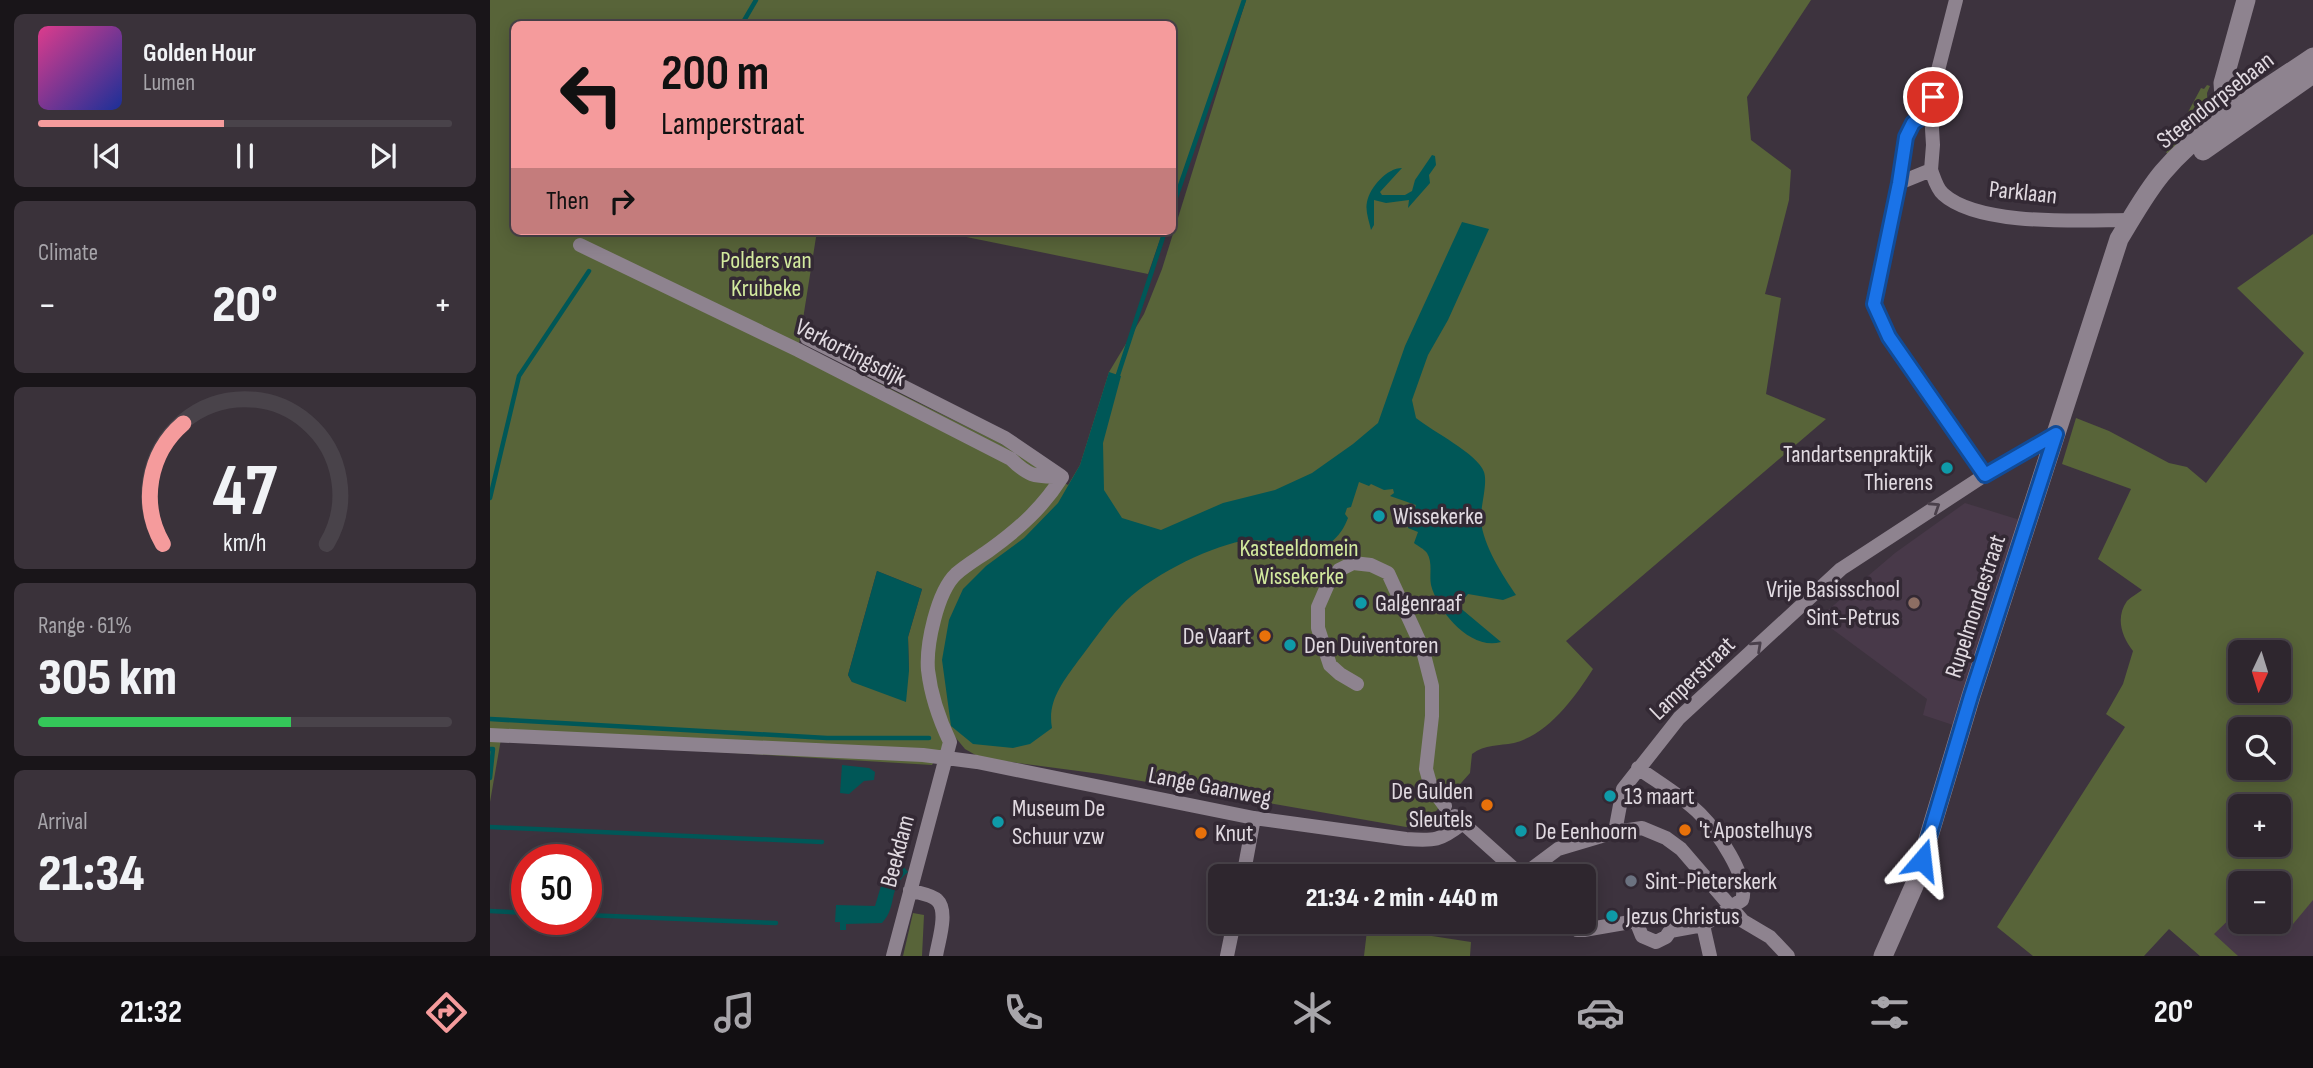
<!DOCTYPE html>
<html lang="en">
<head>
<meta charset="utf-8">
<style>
  :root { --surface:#2e262e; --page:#3a323a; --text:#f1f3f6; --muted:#a7a5aa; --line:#49434a; --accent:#f59b9c }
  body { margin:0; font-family:"Sofia Sans Condensed",sans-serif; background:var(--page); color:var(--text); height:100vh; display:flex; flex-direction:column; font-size:26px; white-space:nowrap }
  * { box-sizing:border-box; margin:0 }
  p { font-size:23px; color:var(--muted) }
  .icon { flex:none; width:38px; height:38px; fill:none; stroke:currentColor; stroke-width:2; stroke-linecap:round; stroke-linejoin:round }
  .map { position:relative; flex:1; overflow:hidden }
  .panel { display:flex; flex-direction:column; gap:14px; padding:14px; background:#191519; width:490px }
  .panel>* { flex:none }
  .guide { position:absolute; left:21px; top:21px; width:665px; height:214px; border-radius:10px; box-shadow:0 4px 18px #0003,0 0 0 2px var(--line); background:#f59b9c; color:#111; overflow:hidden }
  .needle { width:46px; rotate:184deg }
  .controls { position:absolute; left:1738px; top:640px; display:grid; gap:14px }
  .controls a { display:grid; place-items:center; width:63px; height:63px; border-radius:10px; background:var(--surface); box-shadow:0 4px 18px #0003,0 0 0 2px var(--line); font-size:35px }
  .speed { position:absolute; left:21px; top:844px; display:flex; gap:14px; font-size:35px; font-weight:700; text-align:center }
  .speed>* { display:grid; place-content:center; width:91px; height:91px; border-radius:50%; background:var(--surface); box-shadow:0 4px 18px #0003,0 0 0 2px var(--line); line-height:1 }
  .speed .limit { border:10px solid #d22; background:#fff; color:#111 }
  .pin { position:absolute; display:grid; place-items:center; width:60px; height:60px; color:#fff; margin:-30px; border:4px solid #fff; border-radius:50%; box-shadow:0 2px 7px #0007 }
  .me { position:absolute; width:77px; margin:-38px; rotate:17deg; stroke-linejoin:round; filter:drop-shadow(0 0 5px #0008) }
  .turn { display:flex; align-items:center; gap:24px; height:147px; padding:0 35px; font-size:32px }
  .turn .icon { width:91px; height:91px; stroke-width:2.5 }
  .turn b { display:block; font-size:49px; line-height:60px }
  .then { display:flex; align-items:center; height:66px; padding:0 35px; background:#0003; gap:14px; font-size:26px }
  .big { font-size:52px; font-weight:800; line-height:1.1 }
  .panel .card { flex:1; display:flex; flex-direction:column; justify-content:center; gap:10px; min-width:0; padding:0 24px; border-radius:10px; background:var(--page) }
  .panel .dial { align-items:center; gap:0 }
  .dial svg { height:182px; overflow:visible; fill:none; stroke:var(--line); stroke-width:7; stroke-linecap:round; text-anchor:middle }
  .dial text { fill:var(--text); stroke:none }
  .song { display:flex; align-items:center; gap:21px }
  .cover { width:84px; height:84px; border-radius:10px; background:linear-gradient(135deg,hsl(330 70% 55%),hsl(230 70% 35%)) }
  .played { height:7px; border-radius:4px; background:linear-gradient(90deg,var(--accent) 45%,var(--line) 45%) }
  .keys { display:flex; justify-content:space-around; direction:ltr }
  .heat { display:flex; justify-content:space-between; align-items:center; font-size:38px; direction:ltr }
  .charge { height:10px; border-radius:5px; background:linear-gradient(90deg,#34c759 61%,var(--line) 0) }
  .trip { position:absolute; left:718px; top:864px; width:388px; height:70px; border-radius:10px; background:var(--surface); box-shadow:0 4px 18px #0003,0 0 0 2px var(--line); font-weight:800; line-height:70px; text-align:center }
  .tab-bar { display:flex; height:112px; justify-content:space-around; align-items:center; background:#120f12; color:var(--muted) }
  .tab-bar .icon { width:49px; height:49px }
  .tab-bar .on { color:var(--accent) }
  .tab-bar b { font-size:32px; color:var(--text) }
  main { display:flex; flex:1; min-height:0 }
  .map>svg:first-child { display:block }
  .built { fill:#483949; fill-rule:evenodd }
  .green { fill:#586439; fill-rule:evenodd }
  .water { fill:#005757 }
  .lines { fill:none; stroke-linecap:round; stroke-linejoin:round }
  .stream { stroke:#005757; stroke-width:4.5 }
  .minor { stroke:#8e838f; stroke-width:14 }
  .tertiary { stroke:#8e838f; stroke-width:19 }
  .secondary { stroke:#8e838f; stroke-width:19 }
  .oneway { stroke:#4a404b }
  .route-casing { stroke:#114b97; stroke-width:18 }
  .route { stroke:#1a73e8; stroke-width:12 }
  .culture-dot { fill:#0f9aa8; stroke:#332934; stroke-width:2.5 }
  .education-dot { fill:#8d6e63; stroke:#332934; stroke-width:2.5 }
  .food-dot { fill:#e8710a; stroke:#332934; stroke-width:2.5 }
  .worship-dot { fill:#6b7280; stroke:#332934; stroke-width:2.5 }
  .labels { text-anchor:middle; stroke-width:7; stroke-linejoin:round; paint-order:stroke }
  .street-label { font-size:24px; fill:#e1dae1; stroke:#332934 }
  .park-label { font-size:24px; fill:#d3ea9e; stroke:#332934 }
  .poi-label { font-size:24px; fill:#e1dae1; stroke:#332934; text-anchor:start }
</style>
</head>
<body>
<main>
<section class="panel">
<div class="card">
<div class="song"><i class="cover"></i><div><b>Golden Hour</b><p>Lumen</p></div></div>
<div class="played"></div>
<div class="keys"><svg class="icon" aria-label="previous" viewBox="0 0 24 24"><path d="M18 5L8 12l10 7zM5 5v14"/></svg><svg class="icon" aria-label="pause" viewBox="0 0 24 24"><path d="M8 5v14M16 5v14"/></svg><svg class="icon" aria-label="next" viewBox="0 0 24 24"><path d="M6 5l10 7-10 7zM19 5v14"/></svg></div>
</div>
<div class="card"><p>Climate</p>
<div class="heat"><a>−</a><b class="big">20°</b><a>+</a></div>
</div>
<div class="card dial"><svg viewBox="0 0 100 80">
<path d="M14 69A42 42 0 1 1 86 69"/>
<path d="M14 69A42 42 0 0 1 23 16" stroke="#f59b9c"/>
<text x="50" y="56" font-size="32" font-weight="700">47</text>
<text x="50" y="72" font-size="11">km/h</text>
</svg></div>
<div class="card"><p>Range · 61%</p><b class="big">305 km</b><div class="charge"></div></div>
<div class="card"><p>Arrival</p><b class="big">21:34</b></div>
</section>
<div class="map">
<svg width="1823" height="956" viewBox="0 0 1823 956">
  <rect width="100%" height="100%" fill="#3d333e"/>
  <!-- built -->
  <path class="built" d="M1475 503 1530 520 1463 725 1433 715 1437 699 1326 617 1331 616 1405 553Z
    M1823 775V956H1710L1684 933 1722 887 1788 845ZM1750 884H1788V922H1750Z"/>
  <!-- green -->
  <path class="green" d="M0 0H753L683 204 682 24H24V231H327L309 344 508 442 578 485 590 465 619 372 654 314 672 269 756 0H1321L1257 97 1261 140 1301 170 1299 200 1275 294 1291 298 1276 394 1336 419 1076 641 1103 669C1085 697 1059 734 1024 743 1009 746 995 744 982 754L980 773 938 820 916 827 611 774 491 758 475 749 461 732 442 765 11 739 0 802ZM387 571 432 589 418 637 419 671 362 682 358 675Z
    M1717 85 1720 86 1717 93 1718 114 1678 153H1676L1711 88 1714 89Z
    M447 231H673L658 274Z
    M1823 234V900L1794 935 1780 922H1788V884H1750V909L1724 934 1748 956H1710L1679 929 1654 956H1543L1507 927 1635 727 1616 714 1633 684 1643 651C1632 637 1625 618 1637 601 1641 597 1648 593 1652 590L1608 559 1641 489 1572 464 1586 418 1619 431 1679 463 1697 467 1716 483 1814 353 1747 288ZM1750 653H1788V691H1750ZM1750 730H1788V768H1750ZM1750 807H1788V845H1750Z
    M423 913 434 915 432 956H413Z
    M878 922H943L942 936 981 942 980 956H874Z"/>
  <!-- water -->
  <path class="water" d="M942 155 945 156 946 165 939 175 940 183 918 208 919 200 896 203 884 200V225L881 230C879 220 875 211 877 202 880 187 897 168 912 168L890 192 892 195H915L922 191 925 180Z
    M972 222 999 229 958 320 938 355 922 400 926 418C942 431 988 454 994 472 998 484 990 508 991 521 993 545 1013 576 1026 595L1013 600 978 594 968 606 1011 642C981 651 948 612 941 585 939 575 943 563 937 553 934 549 928 546 924 543L928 532 918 528 926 505 900 496 904 493 903 489 894 490 881 484 879 486 869 482 861 507 857 508 855 514 858 518C851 536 840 547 820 551 802 554 779 536 752 541 716 548 656 578 631 606 615 623 602 643 588 661 573 682 557 701 562 728L540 744 523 748 483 744 461 726 452 660 459 620 473 589 496 566 534 538 568 503 590 465 619 372 631 376 613 443 614 490 632 518 671 530 733 503 785 490 822 473 863 444 888 423 915 346Z
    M387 571 432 589 418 637 419 671 416 702 362 682 358 675Z
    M352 765 379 768 385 772 384 780 374 781 359 794 350 793Z
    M410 862 418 872C397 889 408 906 392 923L356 924V930H350V922H345L346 905 385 906 396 869Z"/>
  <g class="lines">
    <!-- stream -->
    <path class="stream" d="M252 24 266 0
      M682 209 754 0
      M628 375 675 231
      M0 498 29 376 99 271
      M0 719 337 738H439
      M0 749H3L0 778
      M0 827 332 842
      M0 911 37 913
      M96 915 286 923"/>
    <!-- minor -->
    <path class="minor" d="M1466 0 1445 82 1441 112 1423 123 1416 137 1409 183 1384 304 1400 337 1495 475
      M1441 170C1444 178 1447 189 1453 194 1489 227 1593 220 1640 220
      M1409 183 1441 170 1443 145 1441 112
      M90 245 308 350 521 459C540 478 546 476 572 477
      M317 338 515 438 571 476
      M867 684 850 674 840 665 828 628V607L838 584 849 570 863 563 881 565 898 573 932 647 942 686V716L936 769 941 787 955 806
      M0 735 433 755 487 762 764 818 916 839C945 841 950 841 973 823
      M965 816 1033 877
      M1125 832 1133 789 1189 718 1351 569 1495 475 1566 434
      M1032 876 1068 849 1125 832 1152 828 1176 838 1191 849 1253 921 1280 937 1298 956
      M753 877 764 818
      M420 890C427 893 441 894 447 900 459 911 448 942 446 956
      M1077 922 1087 930H1094L1146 921 1152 936 1166 942 1176 937 1180 931 1213 925 1252 900C1260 878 1226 830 1210 814 1192 796 1169 783 1148 768
      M1213 925 1220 956
      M403 956 460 742C449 719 441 696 438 670 436 645 447 592 466 574 476 565 490 557 501 549 530 528 553 507 572 477
      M737 956 744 922"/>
    <!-- tertiary -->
    <path class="tertiary" d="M1749 125 1734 97 1733 83 1756 0"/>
    <!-- secondary -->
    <path class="secondary" d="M1713 151 1823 74
      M1393 956 1424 886 1481 696 1629 239C1643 216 1656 192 1673 172 1714 124 1772 92 1823 57"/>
  </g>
  <!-- one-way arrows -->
  <defs><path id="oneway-chevron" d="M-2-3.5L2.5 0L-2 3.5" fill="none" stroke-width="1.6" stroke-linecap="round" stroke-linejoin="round" transform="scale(1.75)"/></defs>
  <g class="oneway">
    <use href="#oneway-chevron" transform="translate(1445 507) rotate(-33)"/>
    <use href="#oneway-chevron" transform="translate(1267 646) rotate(-43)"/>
  </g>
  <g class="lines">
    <!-- route casing -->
    <g class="route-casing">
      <path id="route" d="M1432 860 1481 696 1566 434 1495 475 1399 337 1384 304 1409 183 1416 137 1423 123 1441 111 1443 97"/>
    </g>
    <!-- route -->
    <use href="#route" class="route"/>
  </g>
  <!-- markers -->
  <g class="culture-dot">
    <circle cx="1457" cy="468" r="7"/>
    <circle cx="889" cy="516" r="7"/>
    <circle cx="871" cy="603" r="7"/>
    <circle cx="800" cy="645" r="7"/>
    <circle cx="1120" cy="796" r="7"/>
    <circle cx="508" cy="822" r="7"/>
    <circle cx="1031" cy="831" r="7"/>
    <circle cx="1122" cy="916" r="7"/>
  </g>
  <circle class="education-dot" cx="1424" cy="603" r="7"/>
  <g class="food-dot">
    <circle cx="775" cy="636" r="7"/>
    <circle cx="997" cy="805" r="7"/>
    <circle cx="1195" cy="830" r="7"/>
    <circle cx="711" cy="833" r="7"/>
  </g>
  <circle class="worship-dot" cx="1141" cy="881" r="7"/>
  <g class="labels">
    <!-- street labels -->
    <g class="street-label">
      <text transform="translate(1725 100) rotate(-38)" y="8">Steendorpsebaan</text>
      <text transform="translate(1533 192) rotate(6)" y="8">Parklaan</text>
      <text transform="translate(361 352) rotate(27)" y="8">Verkortingsdijk</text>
      <text transform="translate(1485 606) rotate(-72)" y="8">Rupelmondestraat</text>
      <text transform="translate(1202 678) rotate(-44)" y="8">Lamperstraat</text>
      <text transform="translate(720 786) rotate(11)" y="8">Lange Gaanweg</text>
      <text transform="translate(407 851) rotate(-75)" y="8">Beekdam</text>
    </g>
    <!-- park labels -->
    <g class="park-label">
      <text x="276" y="268">Polders van<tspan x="276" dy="28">Kruibeke</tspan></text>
      <text x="809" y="556">Kasteeldomein<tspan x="809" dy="28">Wissekerke</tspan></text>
    </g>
    <!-- poi labels -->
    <g class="poi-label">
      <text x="1443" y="462" text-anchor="end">Tandartsenpraktijk<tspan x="1443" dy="28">Thierens</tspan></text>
      <text x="903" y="524">Wissekerke</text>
      <text x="1410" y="597" text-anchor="end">Vrije Basisschool<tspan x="1410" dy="28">Sint-Petrus</tspan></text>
      <text x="885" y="611">Galgenraaf</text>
      <text x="761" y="644" text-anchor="end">De Vaart</text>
      <text x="814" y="653">Den Duiventoren</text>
      <text x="983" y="799" text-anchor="end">De Gulden<tspan x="983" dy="28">Sleutels</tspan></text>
      <text x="1134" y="804">13 maart</text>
      <text x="522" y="816">Museum De<tspan x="522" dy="28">Schuur vzw</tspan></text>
      <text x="1209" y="838">'t Apostelhuys</text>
      <text x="1045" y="839">De Eenhoorn</text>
      <text x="725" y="841">Knut</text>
      <text x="1155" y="889">Sint-Pieterskerk</text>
      <text x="1136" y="924">Jezus Christus</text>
    </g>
  </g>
</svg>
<div class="controls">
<a><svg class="needle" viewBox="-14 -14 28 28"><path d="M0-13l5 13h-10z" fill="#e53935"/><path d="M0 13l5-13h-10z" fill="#a7a5aa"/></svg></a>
<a><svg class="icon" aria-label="search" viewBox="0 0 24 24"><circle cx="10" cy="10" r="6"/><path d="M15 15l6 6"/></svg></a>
<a>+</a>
<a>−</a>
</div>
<div class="speed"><div class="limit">50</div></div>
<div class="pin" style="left:1443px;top:97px;background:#d93025"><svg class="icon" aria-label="arrive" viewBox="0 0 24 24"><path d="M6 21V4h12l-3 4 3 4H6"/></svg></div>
<svg class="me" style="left:1432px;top:860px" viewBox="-20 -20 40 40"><path d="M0-17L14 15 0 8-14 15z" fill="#1a73e8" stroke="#fff" stroke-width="4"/></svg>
<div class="trip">21:34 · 2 min · 440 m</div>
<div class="guide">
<div class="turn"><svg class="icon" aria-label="left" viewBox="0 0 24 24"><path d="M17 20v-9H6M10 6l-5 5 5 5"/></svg><div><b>200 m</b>Lamperstraat</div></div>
<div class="then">Then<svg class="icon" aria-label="right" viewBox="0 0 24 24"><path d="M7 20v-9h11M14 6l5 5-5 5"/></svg></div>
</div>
</div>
</main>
<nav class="tab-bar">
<b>21:32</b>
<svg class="icon on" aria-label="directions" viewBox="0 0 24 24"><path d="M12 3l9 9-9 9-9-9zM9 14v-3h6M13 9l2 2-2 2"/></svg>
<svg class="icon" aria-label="music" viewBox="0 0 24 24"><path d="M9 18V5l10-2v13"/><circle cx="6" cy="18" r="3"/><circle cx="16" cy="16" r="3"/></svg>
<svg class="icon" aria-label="phone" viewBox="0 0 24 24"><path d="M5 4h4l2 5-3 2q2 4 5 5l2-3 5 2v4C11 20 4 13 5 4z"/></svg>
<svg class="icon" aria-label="climate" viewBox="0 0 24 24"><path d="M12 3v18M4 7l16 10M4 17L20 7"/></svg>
<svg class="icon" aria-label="car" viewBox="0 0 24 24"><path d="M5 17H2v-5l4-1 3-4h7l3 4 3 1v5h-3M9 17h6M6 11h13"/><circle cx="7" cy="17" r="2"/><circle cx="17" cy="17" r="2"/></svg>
<svg class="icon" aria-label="filters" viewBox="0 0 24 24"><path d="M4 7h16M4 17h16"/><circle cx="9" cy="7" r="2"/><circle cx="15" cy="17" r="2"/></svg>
<b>20°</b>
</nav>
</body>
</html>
